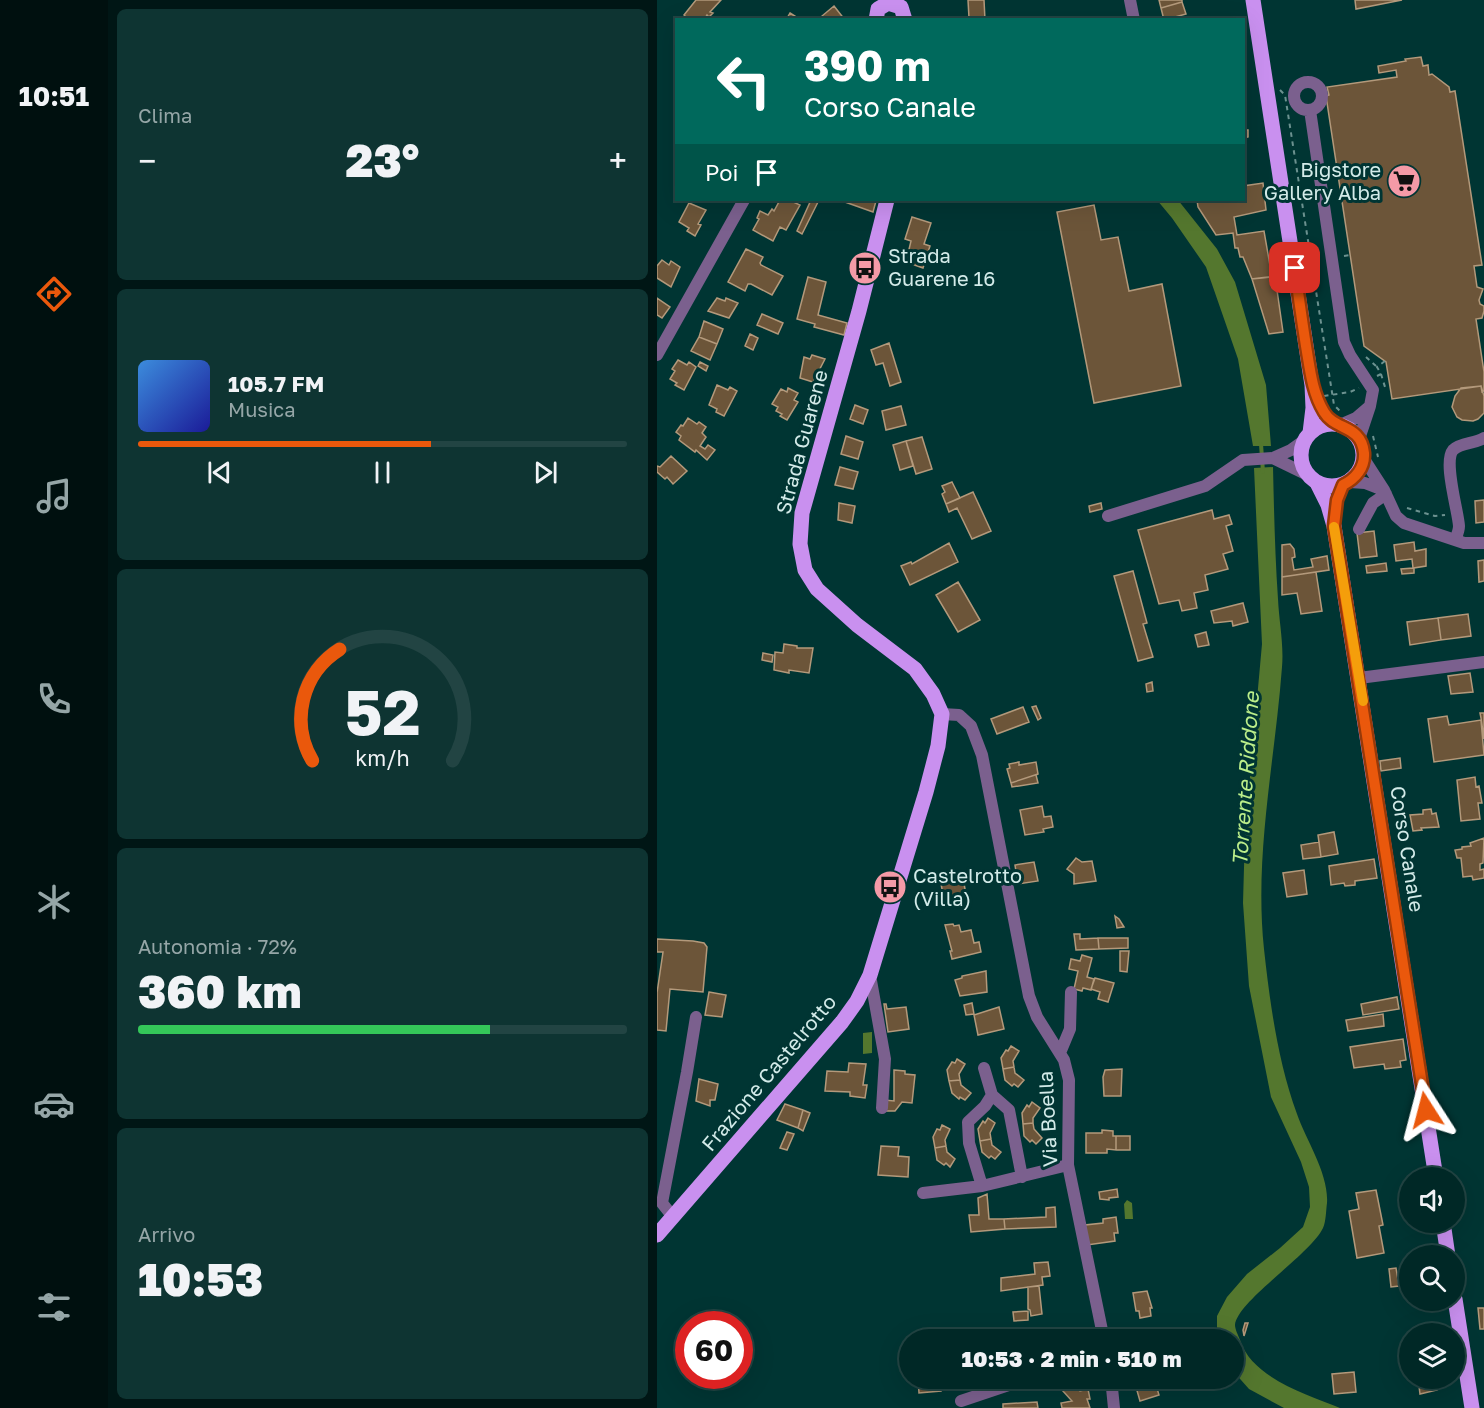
<!DOCTYPE html>
<html lang="it">
<head>
<meta charset="utf-8">
<style>
  :root { --surface:#002826; --page:#0e3432; --text:#f1f3f6; --muted:#95a6a7; --line:#224443; --accent:#ea580c }
  body { margin:0; font-family:"Golos Text",sans-serif; background:var(--page); color:var(--text); height:100vh; display:flex; flex-direction:column; font-size:22px; white-space:nowrap }
  * { box-sizing:border-box; margin:0 }
  p { font-size:20px; color:var(--muted) }
  .icon { flex:none; width:33px; height:33px; fill:none; stroke:currentColor; stroke-width:2; stroke-linecap:round; stroke-linejoin:round }
  .map { position:relative; flex:1; overflow:hidden }
  .drawer { display:flex; flex-direction:column; gap:9px; padding:9px; background:#001615; width:549px }
  .drawer>* { flex:none }
  .banner { position:absolute; left:18px; top:18px; width:570px; height:183px; border-radius:0px; box-shadow:0 6px 24px #0002,0 0 0 2px var(--line); background:#00695c; color:#fff; overflow:hidden }
  .buttons { position:absolute; left:742px; top:1167px; display:grid; gap:12px }
  .buttons a { display:grid; place-items:center; width:66px; height:66px; border-radius:50%; background:var(--surface); box-shadow:0 6px 24px #0002,0 0 0 2px var(--line); font-size:30px }
  .speed { position:absolute; left:18px; top:1311px; display:flex; gap:12px; font-size:30px; font-weight:700; text-align:center }
  .speed>* { display:grid; place-content:center; width:78px; height:78px; border-radius:50%; background:var(--surface); box-shadow:0 6px 24px #0002,0 0 0 2px var(--line); line-height:1 }
  .speed .limit { border:9px solid #d22; background:#fff; color:#111 }
  .pin { position:absolute; display:grid; place-items:center; width:51px; height:51px; color:#fff; margin:-26px; border-radius:12px; box-shadow:0 3px 9px #0006 }
  .me { position:absolute; width:66px; margin:-33px; rotate:351deg; stroke-linejoin:round; filter:drop-shadow(0 0 4px #0008) }
  .turn { display:flex; align-items:center; gap:21px; height:126px; padding:0 30px; font-size:27px }
  .turn .icon { width:78px; height:78px; stroke-width:2.5 }
  .turn b { display:block; font-size:42px; line-height:51px }
  .then { display:flex; align-items:center; height:57px; padding:0 30px; background:#0003; gap:12px; font-size:22px }
  .big { font-size:45px; font-weight:800; line-height:1.1 }
  .drawer .card { flex:1; display:flex; flex-direction:column; justify-content:center; gap:9px; min-width:0; padding:0 21px; border-radius:9px; background:var(--page) }
  .drawer .dial { align-items:center; gap:0 }
  .dial svg { height:156px; overflow:visible; fill:none; stroke:var(--line); stroke-width:7; stroke-linecap:round; text-anchor:middle }
  .dial text { fill:var(--text); stroke:none }
  .song { display:flex; align-items:center; gap:18px }
  .cover { width:72px; height:72px; border-radius:9px; background:linear-gradient(135deg,hsl(210 70% 55%),hsl(240 70% 35%)) }
  .played { height:6px; border-radius:3px; background:linear-gradient(90deg,var(--accent) 60%,var(--line) 60%) }
  .keys { display:flex; justify-content:space-around; direction:ltr }
  .heat { display:flex; justify-content:space-between; align-items:center; font-size:33px; direction:ltr }
  .charge { height:9px; border-radius:4px; background:linear-gradient(90deg,#34c759 72%,var(--line) 0) }
  .trip { position:absolute; left:242px; top:1329px; width:345px; height:60px; border-radius:30px; background:var(--surface); box-shadow:0 6px 24px #0002,0 0 0 2px var(--line); font-weight:800; line-height:60px; text-align:center }
  main { display:flex; flex:1; min-height:0 }
  .dock { display:flex; flex-direction:column; width:108px; justify-content:space-around; align-items:center; background:#00100f; color:var(--muted) }
  .dock .icon { width:42px; height:42px }
  .dock .active { color:var(--accent) }
  .dock b { font-size:27px; color:var(--text) }
  .map>svg:first-child { display:block }
  .water { fill:#54772e }
  .lines { fill:none; stroke-linecap:round; stroke-linejoin:round }
  .stream { stroke:#54772e; stroke-width:4 }
  .building { fill:#6c5539; stroke:#b3997b; stroke-width:1.5 }
  .path { stroke:#6c9290; stroke-width:2; stroke-dasharray:4.5 4.5; stroke-linecap:butt }
  .minor { stroke:#7b608e; stroke-width:12 }
  .major { stroke:#c990ef; stroke-width:15 }
  .route-casing { stroke:#983908; stroke-width:15 }
  .route { stroke:#ea580c; stroke-width:10 }
  .slow { stroke:#f59e0b; stroke-width:10 }
  .labels { text-anchor:middle; stroke-width:6; stroke-linejoin:round; paint-order:stroke }
  .poi-label { font-size:20px; fill:#d3ebe9; stroke:#003533; text-anchor:start }
  .street-label { font-size:20px; fill:#d3ebe9; stroke:#003533 }
  .water-label { font-size:21px; font-style:italic; fill:#bbee8a; stroke:#003533 }
</style>
</head>
<body>
<main>
<nav class="dock">
<b>10:51</b>
<svg class="icon active" aria-label="directions" viewBox="0 0 24 24"><path d="M12 3l9 9-9 9-9-9zM9 14v-3h6M13 9l2 2-2 2"/></svg>
<svg class="icon" aria-label="music" viewBox="0 0 24 24"><path d="M9 18V5l10-2v13"/><circle cx="6" cy="18" r="3"/><circle cx="16" cy="16" r="3"/></svg>
<svg class="icon" aria-label="phone" viewBox="0 0 24 24"><path d="M5 4h4l2 5-3 2q2 4 5 5l2-3 5 2v4C11 20 4 13 5 4z"/></svg>
<svg class="icon" aria-label="climate" viewBox="0 0 24 24"><path d="M12 3v18M4 7l16 10M4 17L20 7"/></svg>
<svg class="icon" aria-label="car" viewBox="0 0 24 24"><path d="M5 17H2v-5l4-1 3-4h7l3 4 3 1v5h-3M9 17h6M6 11h13"/><circle cx="7" cy="17" r="2"/><circle cx="17" cy="17" r="2"/></svg>
<svg class="icon" aria-label="filters" viewBox="0 0 24 24"><path d="M4 7h16M4 17h16"/><circle cx="9" cy="7" r="2"/><circle cx="15" cy="17" r="2"/></svg>
</nav>
<section class="drawer">
<div class="card"><p>Clima</p>
<div class="heat"><a>−</a><b class="big">23°</b><a>+</a></div>
</div>
<div class="card">
<div class="song"><i class="cover"></i><div><b>105.7 FM</b><p>Musica</p></div></div>
<div class="played"></div>
<div class="keys"><svg class="icon" aria-label="previous" viewBox="0 0 24 24"><path d="M18 5L8 12l10 7zM5 5v14"/></svg><svg class="icon" aria-label="pause" viewBox="0 0 24 24"><path d="M8 5v14M16 5v14"/></svg><svg class="icon" aria-label="next" viewBox="0 0 24 24"><path d="M6 5l10 7-10 7zM19 5v14"/></svg></div>
</div>
<div class="card dial"><svg viewBox="0 0 100 80">
<path d="M14 69A42 42 0 1 1 86 69"/>
<path d="M14 69A42 42 0 0 1 28 12" stroke="#ea580c"/>
<text x="50" y="56" font-size="32" font-weight="700">52</text>
<text x="50" y="72" font-size="11">km/h</text>
</svg></div>
<div class="card"><p>Autonomia · 72%</p><b class="big">360 km</b><div class="charge"></div></div>
<div class="card"><p>Arrivo</p><b class="big">10:53</b></div>
</section>
<div class="map">
<svg width="827" height="1408" viewBox="0 0 827 1408">
  <rect width="100%" height="100%" fill="#003533"/>
  <!-- water -->
  <path class="water" d="M500 200H521L560 249 578 282 609 385 614 446H596L581 359 549 267 515 218Z
    M616 467C617 511 618 555 621 599 622 621 627 645 625 667 618 761 597 854 607 949 613 1004 621 1062 640 1114 649 1140 672 1174 670 1203 669 1210 669 1222 666 1228 653 1255 580 1301 578 1325 578 1329 581 1335 583 1340 595 1378 649 1394 683 1408H627L592 1389 576 1371V1340L560 1339V1316L570 1297 590 1274 623 1248 646 1227 653 1207 652 1187 644 1162 614 1097 592 986 586 903 588 832 605 644 597 468Z
    M215 1032V1053L206 1054V1033Z
    M470 1200 475 1203 476 1219H468L467 1204Z"/>
  <g class="lines">
    <!-- stream -->
    <path class="stream" d="M604 444 606 472"/>
  </g>
  <!-- building -->
  <path class="building" d="M39 0H64L53 12 56 13 52 17 50 15 47 20H32L27 15Z
    M311 0H327L328 20 312 18Z
    M502 0H525V2L504 8Z
    M698 0H745L699 9Z
    M525 2 529 14 507 20 504 8Z
    M177 6 188 20H168L165 16Z
    M133 13 144 20H129Z
    M764 57 766 66 771 65 772 75 775 74 792 87 793 92 798 91 825 265 817 266 820 287 826 289 822 300 823 304 827 306V311L825 318 819 319 827 372V391L825 392 824 386 735 399 729 362 707 346 669 96 672 95 670 87 740 77 739 70 722 73 721 66 749 61 748 59Z
    M586 124 588 130H591V137L586 138Z
    M606 183 609 210 577 217 580 235 607 231 615 277 595 279 586 257H583L581 248H578L576 233 559 235 541 207 540 200H586V186Z
    M123 200H132L143 205 129 230 123 227 116 241 96 230 102 219 100 218 103 211 111 215 115 209 117 211Z
    M154 200H162L145 234 140 231Z
    M189 200H214L219 201 216 212 188 202Z
    M32 203 49 210 41 224 44 225 38 236 30 231 32 228 22 222Z
    M437 205 444 240 461 237 472 291 505 284 524 386 437 403 400 212Z
    M255 217 274 223 267 244 273 246 266 268 249 262 254 241 248 239Z
    M89 249 106 257 103 263 104 265 126 276 115 295 94 284H91L88 291 71 282Z
    M5 260 12 265 14 261 23 267 14 287 0 278V266Z
    M618 276 626 332 612 334 595 279Z
    M151 277 169 282 161 315 190 323 187 335 157 327 158 324 140 319Z
    M0 298 13 307 5 318 0 315Z
    M60 298 68 301 69 298 81 303 72 318 51 311Z
    M105 314 126 323 121 334 100 325Z
    M47 321 66 329 60 344 42 337Z
    M93 334 101 338 96 350 88 346Z
    M42 337 60 344 53 360 34 351Z
    M232 343 244 382 233 386 226 363 219 365 214 350Z
    M155 355 168 359 156 382 143 378 147 357 153 359Z
    M21 360 30 365 32 362 39 367 27 390 18 385 20 383 13 379 18 371 15 369Z
    M43 362 51 366 49 371 41 366Z
    M60 385 71 390 73 387 80 391 67 416 59 412 60 409 52 405Z
    M824 386 827 396V413L821 419 816 421 805 420 800 417 795 407 798 396 804 388Z
    M131 388 141 393 137 400 141 402 130 420 123 416 125 414 119 411 121 407 115 404 124 389 130 392Z
    M198 405 211 410 206 424 193 419Z
    M244 406 249 425 229 430 225 411Z
    M31 418 40 424 42 422 49 427 45 433 49 437 43 446 48 449 51 445 58 450 50 460 39 450 38 452 22 440 24 436 19 432 24 425 26 426Z
    M189 436 206 442 201 459 184 454Z
    M265 437 275 469 259 474 249 441Z
    M249 441 256 466 243 470 236 445Z
    M14 456 30 471 16 484 10 477 8 479 0 472V466L3 467Z
    M183 467 201 472 196 489 178 485Z
    M295 482 303 498 289 504 285 494 288 492 285 486Z
    M316 492 334 531 315 539 300 508 292 512 289 504Z
    M827 500V522L819 523 818 501Z
    M182 503 198 506 195 523 181 520Z
    M444 503 445 509 433 512 432 506Z
    M555 510 557 519 572 515 575 524 569 526 576 551 566 554 571 569 548 575 551 590 537 593 540 608 525 611 522 600 502 604 481 530Z
    M717 531 720 556 703 558 700 533Z
    M757 542 758 551 769 549V566L757 568V573L745 574 744 569 756 568 755 559 739 561 737 545Z
    M292 543 301 562 253 585 244 566 254 562 255 564Z
    M633 544 637 549 638 557 635 558 637 570 656 567 654 559 670 556 672 570 625 577V545Z
    M827 560V581L822 582 821 561Z
    M729 563 730 571 710 573 709 566Z
    M476 571 490 623 486 624 496 657 481 661 457 576Z
    M659 572 665 611 644 614 640 593 625 595V577Z
    M301 582 323 620 301 632 279 595Z
    M586 603 591 622 576 626 575 621 557 623 554 611Z
    M811 614 814 636 784 640 781 618Z
    M781 618 784 640 753 645 750 622Z
    M549 632 552 645 541 647 538 635Z
    M127 644 140 646V648H156L152 673 132 670V673L117 670 118 652 126 653Z
    M106 653 116 655 115 662 105 660Z
    M813 673 816 692 794 694 791 676Z
    M495 682 496 691 490 692 489 684Z
    M379 706 384 718 381 720 375 707Z
    M366 707 372 722 340 734 334 719Z
    M823 713H827V739L824 718Z
    M790 716 792 725 824 720 827 755 777 762 771 719Z
    M743 758 744 768 724 771 723 761Z
    M362 762V765L379 762 381 774 354 783 350 769 353 768 352 764Z
    M381 774 379 775 381 783 355 787 354 783Z
    M818 777 819 787 822 786 825 803H821L823 819 804 821 800 780Z
    M385 806 387 817 394 816 396 827 386 829 387 832 368 835 363 810Z
    M774 809 775 814 779 813 782 827 764 828 765 830 756 831 753 815 766 814V810Z
    M677 832 681 854 664 857 661 835Z
    M827 838 826 863 823 864V870L827 869V878L816 880 815 876 806 877 804 858H800L798 850 805 849V847L814 846 813 843Z
    M662 842 664 857 646 859 644 845Z
    M419 858 425 862 435 861 439 881 417 884V874L410 869Z
    M717 859 720 878 698 881V885L688 886 687 883 674 885 672 866Z
    M377 862 381 881 361 884 358 865Z
    M647 870 650 894 630 897 626 873Z
    M305 872 309 895 287 899 283 879 295 877 294 873Z
    M458 916 462 919 467 927 460 928Z
    M296 924 297 926 302 925 304 932 314 930 317 943 322 942 324 952 295 959 293 951H295L288 925Z
    M417 934H423V939L441 938 442 949 419 950Z
    M441 938H471V948L442 949Z
    M0 939 36 941 47 943 50 947 46 992 13 989 9 1031 0 1030V993L6 952H0Z
    M463 951H472L470 972 463 971Z
    M425 955 435 958 430 977 437 979 434 990 426 988 425 991 417 989 421 971 412 969 414 959 423 961Z
    M329 971 330 992 303 996 298 980 305 978V976Z
    M438 978 457 983 451 1002 441 999 443 992 434 989Z
    M52 992 69 995 65 1017 48 1015Z
    M740 997 742 1009 706 1015 704 1004Z
    M315 1003 317 1014 309 1015 307 1005Z
    M227 1004H229L230 1009 249 1007 252 1029 231 1032Z
    M342 1007 347 1029 321 1035 317 1015Z
    M726 1014 727 1026 691 1031 689 1020Z
    M746 1039 749 1060 743 1061 744 1067 728 1069 727 1064 697 1068 693 1047Z
    M354 1046 362 1051 356 1061 357 1067 346 1069 344 1058 349 1050 351 1051Z
    M300 1059 308 1064 302 1074 303 1080 292 1081 290 1070 295 1062 298 1063Z
    M192 1063 209 1064 206 1085H210L208 1098 193 1096V1092L168 1091 170 1071 191 1072Z
    M357 1067 358 1073 367 1080 361 1087 357 1084 355 1086 348 1080 346 1069Z
    M465 1069 464 1096H447L446 1077 448 1070Z
    M237 1070 248 1071V1074L258 1075 255 1103 245 1102 238 1111H229L228 1100 237 1101Z
    M42 1079 61 1084 58 1100H53V1106L39 1101Z
    M303 1080 304 1085 314 1093 308 1100 303 1097 302 1099 295 1093 292 1081Z
    M375 1102 383 1108 376 1118V1123L366 1124 365 1113 370 1105 372 1107Z
    M128 1104 146 1110 141 1128 120 1120Z
    M146 1110 153 1113 146 1131 141 1128Z
    M331 1118 338 1123 333 1133 334 1139 323 1141 321 1129 326 1121 328 1123Z
    M376 1123 377 1129 385 1138 379 1144 375 1140 373 1142 367 1136 366 1124Z
    M285 1125 293 1129 288 1140 289 1146 278 1148 276 1137 280 1129 283 1130Z
    M445 1130 456 1131V1136H459V1150L450 1149V1153H429V1133H445Z
    M130 1132 137 1134 130 1150 123 1148Z
    M459 1136H473V1150H459Z
    M334 1139 335 1145 344 1152 338 1159 334 1156 332 1158 325 1152 323 1141Z
    M224 1146 242 1147 241 1156 252 1157 251 1177 221 1175Z
    M289 1146 290 1152 298 1159 293 1167 289 1163 287 1165 280 1160 278 1148Z
    M460 1189 461 1197 452 1198V1200L443 1199 442 1192Z
    M719 1190 726 1225 722 1226 727 1253 700 1258 692 1211 702 1209 699 1193Z
    M330 1194 332 1219H347L348 1229 314 1232 312 1215H322L321 1198Z
    M398 1207 399 1227 348 1229 347 1219 389 1217V1208Z
    M459 1217 461 1233H457L458 1241 430 1245 428 1225 446 1223V1219Z
    M391 1262 393 1276 385 1277 386 1285 344 1291V1278L378 1274 377 1263Z
    M739 1268 742 1286 734 1287 732 1269Z
    M382 1286 385 1314 374 1316 373 1310 371 1309V1287Z
    M490 1291 495 1308H493L494 1316 483 1318 482 1311H479L476 1293Z
    M821 1308H827V1329H823Z
    M371 1311V1320L357 1321 356 1312Z
    M588 1323H591L587 1336 586 1330Z
    M697 1372 699 1392 677 1394 675 1374Z
    M261 1378H283L284 1391 262 1393Z
    M335 1378V1386L319 1379Z
    M483 1378H497L502 1395 483 1401 477 1380Z
    M761 1378H778L780 1390 763 1394Z
    M415 1382 423 1391 431 1389 433 1399H430L433 1408H405L404 1403 415 1401 406 1391Z
    M380 1402 381 1408H346V1404Z"/>
  <g class="lines">
    <!-- path -->
    <path class="path" d="M623 90 628 95 677 405 682 410 686 412
      M687 256 693 255
      M709 357 720 367
      M724 374 728 387
      M720 376 724 374 720 367 728 361
      M667 396 693 392 702 388
      M716 436 721 457
      M750 508 778 516 788 515"/>
    <!-- minor -->
    <path class="minor" d="M473 0 477 20
      M637 96a14 14 0 1 1 28 0a14 14 0 1 1-28 0Z
      M653 110 687 342 693 355 716 390 713 406
      M0 355 87 200
      M683 425 699 418 713 406 702 439
      M648 440 634 450 616 458 651 475
      M707 459 727 490 739 516 747 523 807 543H827
      M693 482 708 483 726 490
      M451 516 548 486 586 460 616 458
      M702 529 716 503 729 494
      M798 540C800 535 802 531 802 526 801 510 786 462 796 450 804 442 818 444 827 438
      M702 678 827 662
      M285 714 302 715 314 726 325 755 372 996 380 1017 407 1060 412 1080 411 1165 447 1340
      M213 975 228 1059 225 1108
      M403 1053 413 1029 414 992
      M327 1068 335 1095 352 1110 365 1177
      M325 1186 312 1143 311 1122 328 1106 335 1095
      M266 1193 325 1186 411 1165
      M16 1217 5 1203 30 1072 39 1017
      M454 1378 457 1408
      M304 1401 373 1378"/>
    <!-- major -->
    <path class="major" d="M596 0 655 385 656 408 653 433
      M219 20 221 9 231 3 244 7 248 20
      M644 455a31 31 0 1 1 62 0a31 31 0 1 1-62 0Z
      M660 483 671 505 677 526 779 1178
      M786 1222 791 1256
      M0 1235 185 1022 200 1001 213 975 269 792 281 746 285 714 276 694 258 669 200 625 160 589 148 570 143 544 145 513 202 311 230 200
      M798 1299 815 1408"/>
  </g>
  <g class="lines">
    <!-- route casing -->
    <g class="route-casing">
      <path id="route" d="M638 268C641 294 645 320 649 346 653 369 655 392 667 412 678 431 704 424 707 453 708 468 698 479 686 485L680 500 677 526 769 1110"/>
    </g>
    <!-- route -->
    <use href="#route" class="route"/>
    <!-- slow -->
    <path class="slow" d="M677 527 706 701"/>
  </g>
  <!-- icons -->
  <defs>
    <g id="supermarket-disc" transform="scale(1.725)"><circle r="9.5" fill="#f49aa7" stroke="#003533"/><path d="M-6-5.5h2.5l.6 2H6L4.5 2H-2.5L-4.4-4H-6ZM-1.5 3.2a1.3 1.3 0 1 0 .1 0ZM3 3.2a1.3 1.3 0 1 0 .1 0Z" fill="#111"/></g>
    <g id="bus-disc" transform="scale(1.725)"><circle r="9.5" fill="#f49aa7" stroke="#003533"/><path d="M-5-6H5V4H4V6H2V4H-2V6H-4V4H-5ZM-3.5-4V0h7V-4ZM-3.5 1.2v1.5H-2V1.2ZM2 1.2v1.5H3.5V1.2Z" fill="#111"/></g>
  </defs>
  <g fill-rule="evenodd">
    <use href="#supermarket-disc" x="747" y="181"/>
    <use href="#bus-disc" x="208" y="268"/>
    <use href="#bus-disc" x="233" y="887"/>
  </g>
  <g class="labels">
    <!-- poi labels -->
    <g class="poi-label">
      <text x="724" y="177" text-anchor="end">Bigstore<tspan x="724" dy="23">Gallery Alba</tspan></text>
      <text x="231" y="263">Strada<tspan x="231" dy="23">Guarene 16</tspan></text>
      <text x="256" y="883">Castelrotto<tspan x="256" dy="23">(Villa)</tspan></text>
    </g>
    <!-- street labels -->
    <g class="street-label">
      <text transform="translate(145 442) rotate(-75)" y="7">Strada Guarene</text>
      <text transform="translate(750 849) rotate(81)" y="7">Corso Canale</text>
      <text transform="translate(112 1073) rotate(-50)" y="7">Frazione Castelrotto</text>
      <text transform="translate(391 1119) rotate(-93)" y="7">Via Boella</text>
    </g>
    <!-- water labels -->
    <g class="water-label">
      <text transform="translate(589 779) rotate(-86)" y="7">Torrente Riddone</text>
    </g>
  </g>
</svg>
<div class="buttons">
<a><svg class="icon" aria-label="sound" viewBox="0 0 24 24"><path d="M4 9h4l5-4v14l-5-4H4zM17 9q2 3 0 6"/></svg></a>
<a><svg class="icon" aria-label="search" viewBox="0 0 24 24"><circle cx="10" cy="10" r="6"/><path d="M15 15l6 6"/></svg></a>
<a><svg class="icon" aria-label="layers" viewBox="0 0 24 24"><path d="M12 4l9 5-9 5-9-5zM3 14l9 5 9-5"/></svg></a>
</div>
<div class="speed"><div class="limit">60</div></div>
<div class="pin" style="left:638px;top:268px;background:#d93025"><svg class="icon" aria-label="arrive" viewBox="0 0 24 24"><path d="M6 21V4h12l-3 4 3 4H6"/></svg></div>
<svg class="me" style="left:769px;top:1110px" viewBox="-20 -20 40 40"><path d="M0-17L14 15 0 8-14 15z" fill="#ea580c" stroke="#fff" stroke-width="4"/></svg>
<div class="trip">10:53 · 2 min · 510 m</div>
<div class="banner">
<div class="turn"><svg class="icon" aria-label="left" viewBox="0 0 24 24"><path d="M17 20v-9H6M10 6l-5 5 5 5"/></svg><div><b>390 m</b>Corso Canale</div></div>
<div class="then">Poi<svg class="icon" aria-label="arrive" viewBox="0 0 24 24"><path d="M6 21V4h12l-3 4 3 4H6"/></svg></div>
</div>
</div>
</main>
</body>
</html>
